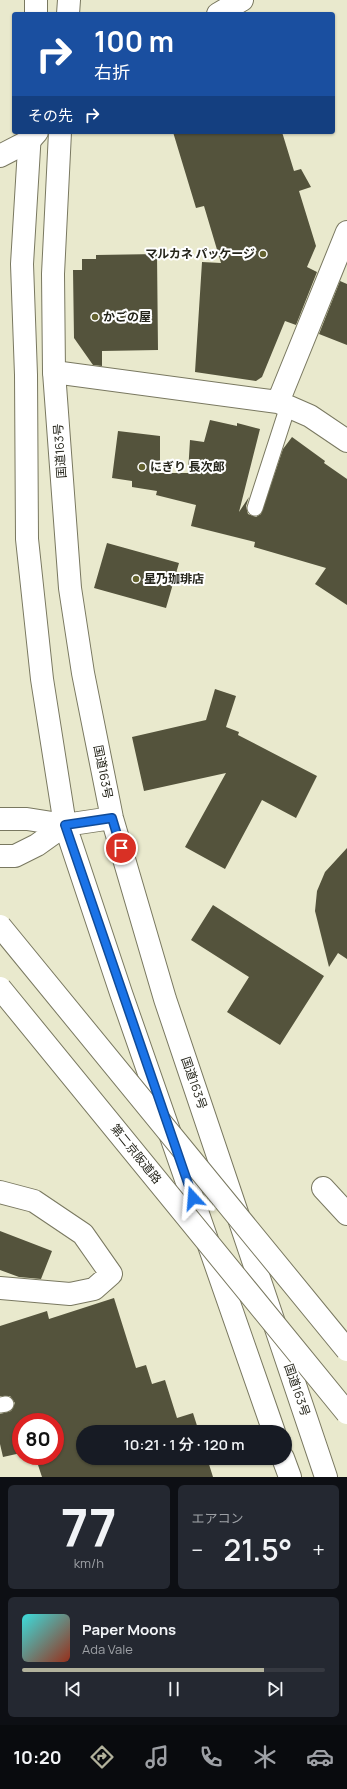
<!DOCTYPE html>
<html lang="ja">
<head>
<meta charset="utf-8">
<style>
  :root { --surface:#171b24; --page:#242831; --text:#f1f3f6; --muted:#9ea1a6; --line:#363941; --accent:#b2b29c }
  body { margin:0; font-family:Manrope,"Noto Sans JP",sans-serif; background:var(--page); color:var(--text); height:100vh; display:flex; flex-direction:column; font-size:15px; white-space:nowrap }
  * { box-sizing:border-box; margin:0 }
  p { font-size:13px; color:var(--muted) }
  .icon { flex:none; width:22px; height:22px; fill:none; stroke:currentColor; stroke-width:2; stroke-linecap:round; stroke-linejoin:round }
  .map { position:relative; height:1477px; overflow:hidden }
  .panel { display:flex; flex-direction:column; gap:8px; padding:8px; background:#0d0f14; flex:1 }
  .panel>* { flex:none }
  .top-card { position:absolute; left:12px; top:12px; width:323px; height:122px; border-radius:4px; box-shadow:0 1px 3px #0004; background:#1a4fa0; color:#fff; overflow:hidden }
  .speed { position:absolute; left:12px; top:1413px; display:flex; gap:8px; font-size:20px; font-weight:700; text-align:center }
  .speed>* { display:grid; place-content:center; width:52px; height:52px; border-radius:50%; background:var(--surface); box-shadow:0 1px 3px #0004; line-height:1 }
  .speed .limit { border:6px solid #d22; background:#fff; color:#111 }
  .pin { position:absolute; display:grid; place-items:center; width:34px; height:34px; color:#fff; margin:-17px; border:2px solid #fff; border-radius:50%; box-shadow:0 1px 4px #0007 }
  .me { position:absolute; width:44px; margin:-22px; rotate:341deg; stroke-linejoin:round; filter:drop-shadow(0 0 3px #0008) }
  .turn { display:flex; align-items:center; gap:14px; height:84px; padding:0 16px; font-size:18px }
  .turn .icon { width:52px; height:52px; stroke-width:2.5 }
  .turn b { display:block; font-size:28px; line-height:34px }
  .then { display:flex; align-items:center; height:38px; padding:0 16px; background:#0003; gap:8px; font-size:15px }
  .big { font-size:30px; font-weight:600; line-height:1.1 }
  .panel .tile { flex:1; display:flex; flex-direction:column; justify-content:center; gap:6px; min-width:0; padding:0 14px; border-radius:6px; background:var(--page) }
  .panel .dial { align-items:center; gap:0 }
  .dial b { font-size:52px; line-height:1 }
  .song { display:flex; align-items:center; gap:12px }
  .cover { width:48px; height:48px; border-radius:6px; background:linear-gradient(135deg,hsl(180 70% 55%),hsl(10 70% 35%)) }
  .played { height:4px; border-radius:2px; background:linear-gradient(90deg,var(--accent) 80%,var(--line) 80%) }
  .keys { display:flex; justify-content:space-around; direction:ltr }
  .heat { display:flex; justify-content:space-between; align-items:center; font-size:22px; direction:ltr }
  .panel .tiles { flex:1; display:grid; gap:8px; grid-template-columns:1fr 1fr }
  .tile:last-child { grid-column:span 2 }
  .trip { position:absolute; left:76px; top:1425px; width:216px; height:40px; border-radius:20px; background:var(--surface); box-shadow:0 1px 3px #0004; font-weight:600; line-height:40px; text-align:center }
  .menu { display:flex; height:64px; justify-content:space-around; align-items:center; background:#090b0e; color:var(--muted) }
  .menu .icon { width:28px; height:28px }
  .menu .active { color:var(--accent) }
  .menu b { font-size:18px; color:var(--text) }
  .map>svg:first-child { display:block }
  .building { fill:#54533c }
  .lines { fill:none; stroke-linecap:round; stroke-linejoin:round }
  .service-casing { stroke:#797860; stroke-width:17 }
  .minor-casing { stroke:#797860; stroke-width:24 }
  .trunk-casing { stroke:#797860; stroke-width:24 }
  .service { stroke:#fff; stroke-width:15 }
  .minor { stroke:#fff; stroke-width:22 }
  .trunk { stroke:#fff; stroke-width:22 }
  .motorway-bridge-casing { stroke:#797860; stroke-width:24; stroke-linecap:butt }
  .motorway-bridge { stroke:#fff; stroke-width:22 }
  .route-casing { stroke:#114b97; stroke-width:10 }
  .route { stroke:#1a73e8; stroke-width:7 }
  .poi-dot { fill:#64622f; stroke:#fff; stroke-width:1.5 }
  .labels { text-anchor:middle; stroke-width:4; stroke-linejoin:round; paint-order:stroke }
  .poi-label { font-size:12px; font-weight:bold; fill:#24241a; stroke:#fff; text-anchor:start }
  .street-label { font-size:12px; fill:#24241a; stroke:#fff }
</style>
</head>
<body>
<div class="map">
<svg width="347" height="1477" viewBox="0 0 347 1477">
  <rect width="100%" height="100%" fill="#e9e9cd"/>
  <!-- building -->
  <path class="building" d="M173 132H282L294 171 301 169 311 187 299 191 316 246 307 267 317 272 296 325 285 321 262 377 256 381 195 372 202 262 221 263 204 206 196 208Z
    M157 254 158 350 102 351V366L93 365 74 338 73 270H82V259H96V255Z
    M340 281 347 284V345L319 334Z
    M210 420 237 426V423L260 429 239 512 249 497 246 506 248 514 256 517 261 514 283 449 292 437 325 461 324 463 347 479V605L315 584 326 568 254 547 255 542 191 526 196 505 156 495 157 491 132 487V481L112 478 118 431 160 436V473H188L190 440 204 442Z
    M107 543 179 563 166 608 94 588Z
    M215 689 236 696 226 727 239 732 238 735 317 776 296 818 262 800 225 869 185 847 226 773 144 791 132 737 206 720Z
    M347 848V959L338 953 329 967 315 911 317 891 325 872Z
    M213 905 324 976 280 1045 227 1012 249 977 191 940Z
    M0 1231 52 1251 41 1279 19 1277 0 1270Z
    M114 1298 136 1368 146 1365 152 1384 165 1380 177 1418 193 1413 199 1432H83V1458H207L213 1477H42L35 1456H55V1422H21V1453L3 1457 0 1444V1414L11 1411 15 1403 10 1396H0V1326L47 1311 49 1319Z"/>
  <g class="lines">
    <!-- service casing -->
    <g class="service-casing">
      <path id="service" d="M255 508 288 406
        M0 1405 6 1404"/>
    </g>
    <!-- minor casing -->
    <g class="minor-casing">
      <path id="minor" d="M218 14 242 0
        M0 156 29 141 37 132
        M54 372 278 402 310 416 347 441
        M278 402 347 232
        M323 1188 347 1214
        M0 1192 34 1201 83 1234 111 1274 94 1289 70 1294 0 1288"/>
    </g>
    <!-- trunk casing -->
    <g class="trunk-casing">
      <path id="trunk" d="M36 14V0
        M68 14 69 0
        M30 132 22 264 26 375 27 539 42 679 65 825 121 993 274 1432
        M60 132 53 274 54 372 70 588 83 673 112 818 165 999 326 1477
        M0 819H27L65 825 112 818
        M0 856H15L37 845 65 825
        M283 1458 290 1477"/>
    </g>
    <!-- service -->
    <use href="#service" class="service"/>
    <!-- minor -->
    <use href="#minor" class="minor"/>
    <!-- trunk -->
    <use href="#trunk" class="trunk"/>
    <!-- motorway-bridge casing -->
    <g class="motorway-bridge-casing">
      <path id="motorway-bridge" d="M0 926 347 1350
        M0 988 347 1413"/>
    </g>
    <!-- motorway-bridge -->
    <use href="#motorway-bridge" class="motorway-bridge"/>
  </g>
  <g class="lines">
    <!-- route casing -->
    <g class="route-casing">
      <path id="route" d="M121 848 112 818 65 825 193 1198"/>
    </g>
    <!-- route -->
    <use href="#route" class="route"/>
  </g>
  <!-- markers -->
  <g class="poi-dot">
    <circle cx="263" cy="254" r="4"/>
    <circle cx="95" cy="317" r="4"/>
    <circle cx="142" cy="467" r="4"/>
    <circle cx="136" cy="579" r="4"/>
  </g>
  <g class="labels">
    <!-- poi labels -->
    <g class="poi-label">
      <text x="255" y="258" text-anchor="end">マルカネ パッケージ</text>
      <text x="103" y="321">かごの屋</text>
      <text x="150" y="471">にぎり 長次郎</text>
      <text x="144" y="583">星乃珈琲店</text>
    </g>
    <!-- street labels -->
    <g class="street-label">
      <text transform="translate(60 451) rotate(-94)" y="4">国道163号</text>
      <text transform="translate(103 772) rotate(79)" y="4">国道163号</text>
      <text transform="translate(194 1083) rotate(71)" y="4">国道163号</text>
      <text transform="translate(136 1154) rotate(51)" y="4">第二京阪道路</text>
      <text transform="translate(297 1390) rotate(71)" y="4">国道163号</text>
    </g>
  </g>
</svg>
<div class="speed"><div class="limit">80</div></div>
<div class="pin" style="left:121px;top:848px;background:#d93025"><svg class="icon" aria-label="arrive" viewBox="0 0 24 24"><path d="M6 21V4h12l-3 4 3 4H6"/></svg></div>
<svg class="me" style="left:193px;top:1198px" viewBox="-20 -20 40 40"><path d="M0-17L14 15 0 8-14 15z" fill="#1a73e8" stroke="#fff" stroke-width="4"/></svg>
<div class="trip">10:21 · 1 分 · 120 m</div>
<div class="top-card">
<div class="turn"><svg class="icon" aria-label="right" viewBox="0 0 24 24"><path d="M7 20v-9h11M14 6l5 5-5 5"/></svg><div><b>100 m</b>右折</div></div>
<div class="then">その先<svg class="icon" aria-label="right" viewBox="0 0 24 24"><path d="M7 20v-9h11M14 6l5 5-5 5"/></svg></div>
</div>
</div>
<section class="panel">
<div class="tiles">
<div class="tile dial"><b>77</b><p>km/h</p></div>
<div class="tile"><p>エアコン</p>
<div class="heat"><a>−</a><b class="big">21.5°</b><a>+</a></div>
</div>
<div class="tile">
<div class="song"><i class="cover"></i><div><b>Paper Moons</b><p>Ada Vale</p></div></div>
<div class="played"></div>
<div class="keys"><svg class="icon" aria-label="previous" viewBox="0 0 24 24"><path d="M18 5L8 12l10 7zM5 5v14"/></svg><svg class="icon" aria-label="pause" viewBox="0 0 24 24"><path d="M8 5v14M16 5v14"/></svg><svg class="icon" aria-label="next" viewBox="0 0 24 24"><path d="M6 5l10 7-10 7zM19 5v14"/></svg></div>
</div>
</div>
</section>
<nav class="menu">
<b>10:20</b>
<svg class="icon active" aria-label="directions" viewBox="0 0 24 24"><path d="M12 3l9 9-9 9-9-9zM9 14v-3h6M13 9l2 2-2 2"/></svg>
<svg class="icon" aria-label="music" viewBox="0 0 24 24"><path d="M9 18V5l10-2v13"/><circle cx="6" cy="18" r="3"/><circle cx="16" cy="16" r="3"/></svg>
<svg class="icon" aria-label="phone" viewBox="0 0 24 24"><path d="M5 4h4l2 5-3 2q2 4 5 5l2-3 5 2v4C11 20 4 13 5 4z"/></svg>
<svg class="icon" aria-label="climate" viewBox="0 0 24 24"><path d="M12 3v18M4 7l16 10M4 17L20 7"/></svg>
<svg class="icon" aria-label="car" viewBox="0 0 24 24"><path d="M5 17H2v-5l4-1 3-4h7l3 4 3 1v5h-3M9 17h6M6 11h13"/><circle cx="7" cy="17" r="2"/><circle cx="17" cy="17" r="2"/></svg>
</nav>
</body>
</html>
